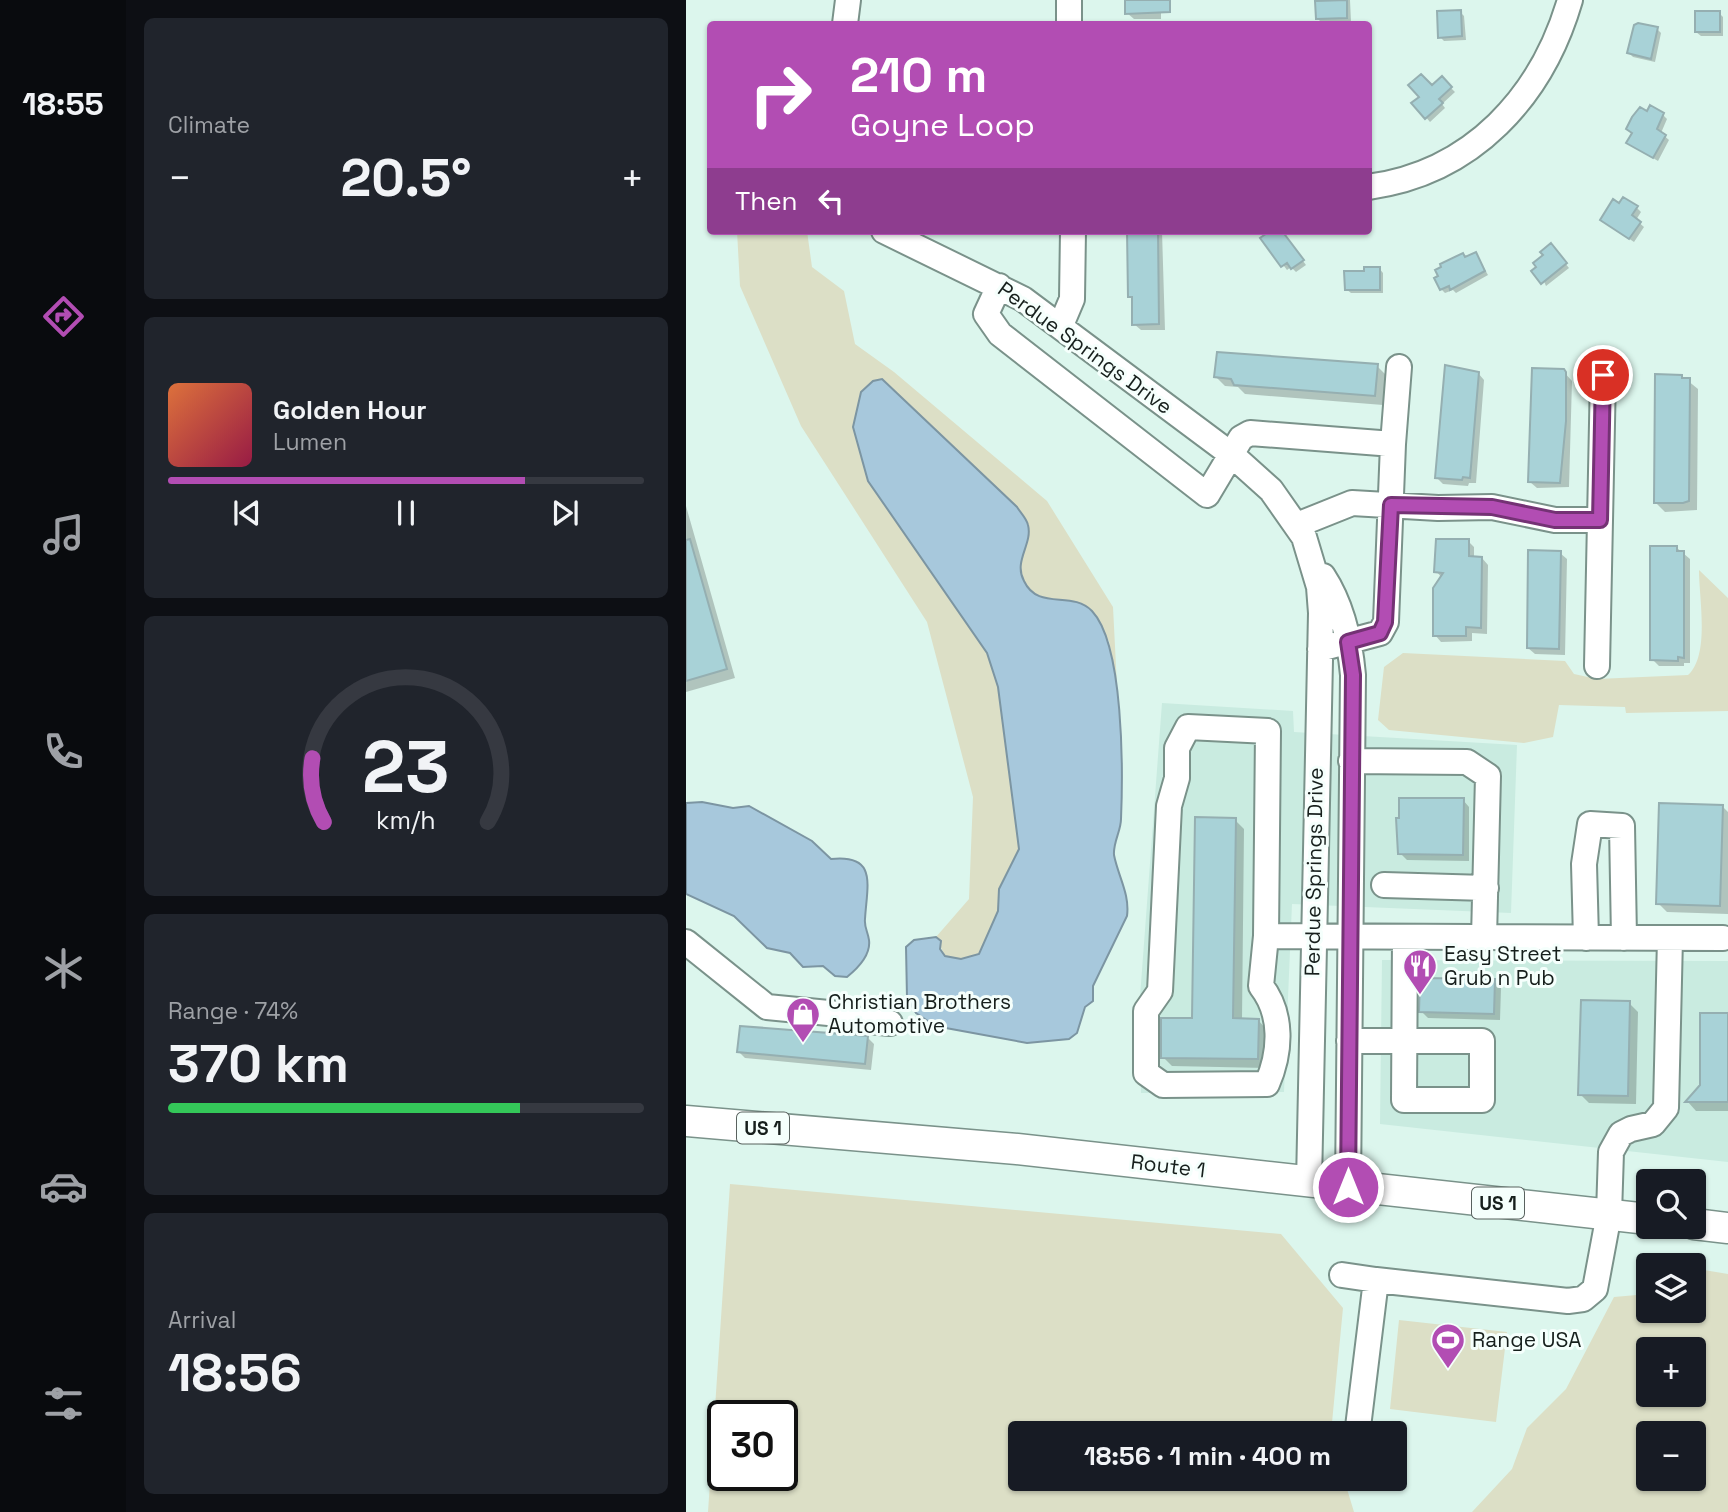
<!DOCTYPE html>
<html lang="en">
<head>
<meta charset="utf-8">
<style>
  :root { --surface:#171b24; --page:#20242c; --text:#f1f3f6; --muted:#9ea1a6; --line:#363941; --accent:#b24db3 }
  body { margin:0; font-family:"Space Grotesk",sans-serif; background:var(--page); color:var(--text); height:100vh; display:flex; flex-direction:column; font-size:26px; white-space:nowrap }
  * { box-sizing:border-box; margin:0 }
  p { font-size:23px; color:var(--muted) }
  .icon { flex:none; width:38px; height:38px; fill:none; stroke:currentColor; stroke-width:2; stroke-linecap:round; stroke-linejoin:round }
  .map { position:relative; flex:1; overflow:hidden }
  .panel { display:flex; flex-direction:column; gap:18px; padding:18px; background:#0d0f14; width:560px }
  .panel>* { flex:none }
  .guide { position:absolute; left:21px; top:21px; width:665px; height:214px; border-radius:7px; box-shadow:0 2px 5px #0004; background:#b24db3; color:#fff; overflow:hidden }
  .controls { position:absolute; left:950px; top:1169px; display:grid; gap:14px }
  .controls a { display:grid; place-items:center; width:70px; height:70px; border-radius:7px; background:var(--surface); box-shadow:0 2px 5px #0004; font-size:35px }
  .speed { position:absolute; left:21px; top:1400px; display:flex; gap:14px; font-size:35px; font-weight:700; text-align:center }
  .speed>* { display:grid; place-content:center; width:91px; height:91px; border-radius:50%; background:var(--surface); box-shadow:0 2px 5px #0004; line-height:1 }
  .speed .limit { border:4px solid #111; border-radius:10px; background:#fff; color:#111 }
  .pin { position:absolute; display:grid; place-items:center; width:60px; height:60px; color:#fff; margin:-30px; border:4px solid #fff; border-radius:50%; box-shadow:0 2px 7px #0007 }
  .me { position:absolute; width:77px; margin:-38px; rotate:0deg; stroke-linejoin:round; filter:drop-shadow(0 0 5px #0008) }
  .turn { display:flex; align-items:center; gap:24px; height:147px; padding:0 28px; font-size:32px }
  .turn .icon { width:91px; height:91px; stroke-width:2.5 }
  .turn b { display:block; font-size:49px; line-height:60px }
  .then { display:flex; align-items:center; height:66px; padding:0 28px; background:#0003; gap:14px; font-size:26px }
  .big { font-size:52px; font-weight:700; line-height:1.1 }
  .panel .widget { flex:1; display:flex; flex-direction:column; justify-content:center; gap:10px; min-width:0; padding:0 24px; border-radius:10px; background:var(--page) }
  .panel .dial { align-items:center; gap:0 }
  .dial svg { height:182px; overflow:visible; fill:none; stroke:var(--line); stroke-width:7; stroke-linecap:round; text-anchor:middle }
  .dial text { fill:var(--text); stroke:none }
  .song { display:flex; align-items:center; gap:21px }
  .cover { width:84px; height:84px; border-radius:10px; background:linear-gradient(135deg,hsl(20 70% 55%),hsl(340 70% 35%)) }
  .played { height:7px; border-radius:4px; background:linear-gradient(90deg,var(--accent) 75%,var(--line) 75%) }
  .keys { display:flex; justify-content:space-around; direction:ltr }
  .heat { display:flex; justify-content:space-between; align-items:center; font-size:38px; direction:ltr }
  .charge { height:10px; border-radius:5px; background:linear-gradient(90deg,#34c759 74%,var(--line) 0) }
  .trip { position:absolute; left:322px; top:1421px; width:399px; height:70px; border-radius:7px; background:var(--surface); box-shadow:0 2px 5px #0004; font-weight:700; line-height:70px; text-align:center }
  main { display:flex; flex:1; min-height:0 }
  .menu { display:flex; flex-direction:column; width:126px; justify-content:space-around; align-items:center; background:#090b0e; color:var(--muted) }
  .menu .icon { width:49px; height:49px }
  .menu .on { color:var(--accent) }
  .menu b { font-size:32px; color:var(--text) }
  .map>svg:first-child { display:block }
  .built { fill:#c9ebe0 }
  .green { fill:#dcdfc6; fill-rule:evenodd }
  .water { fill:#a7c8dc; stroke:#7c95a2; stroke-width:2 }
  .shadow { fill:#0003 }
  .building { fill:#a8d2d7; stroke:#95afb1; stroke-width:2 }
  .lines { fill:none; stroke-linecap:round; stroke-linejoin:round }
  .minor-casing { stroke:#7a928a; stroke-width:28 }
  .major-casing { stroke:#7a928a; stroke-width:33 }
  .minor { stroke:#fff; stroke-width:24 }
  .major { stroke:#fff; stroke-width:30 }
  .route-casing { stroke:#743274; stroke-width:18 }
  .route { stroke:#b24db3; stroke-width:12 }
  .labels { text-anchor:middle; stroke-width:6; stroke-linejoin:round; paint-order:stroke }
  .shield { fill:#f5fffc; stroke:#59625f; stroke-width:2 }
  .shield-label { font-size:19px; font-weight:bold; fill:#161f1c }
  .street-label { font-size:21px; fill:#161f1c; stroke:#f5fffc }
  .poi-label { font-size:21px; fill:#161f1c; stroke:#f5fffc; text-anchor:start }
</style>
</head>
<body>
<main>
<nav class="menu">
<b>18:55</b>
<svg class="icon on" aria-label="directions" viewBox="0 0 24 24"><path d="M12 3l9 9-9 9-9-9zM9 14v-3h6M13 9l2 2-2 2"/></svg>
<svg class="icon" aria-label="music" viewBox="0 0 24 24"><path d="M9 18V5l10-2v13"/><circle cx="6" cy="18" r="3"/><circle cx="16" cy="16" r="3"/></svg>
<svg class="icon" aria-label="phone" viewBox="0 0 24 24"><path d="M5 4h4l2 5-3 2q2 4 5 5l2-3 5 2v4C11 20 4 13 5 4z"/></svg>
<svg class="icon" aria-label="climate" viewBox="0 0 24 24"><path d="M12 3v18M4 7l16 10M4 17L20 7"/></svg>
<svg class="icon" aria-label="car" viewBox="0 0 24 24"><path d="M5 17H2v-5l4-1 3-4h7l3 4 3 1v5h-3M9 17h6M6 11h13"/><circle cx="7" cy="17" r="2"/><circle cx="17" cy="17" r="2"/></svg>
<svg class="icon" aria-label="filters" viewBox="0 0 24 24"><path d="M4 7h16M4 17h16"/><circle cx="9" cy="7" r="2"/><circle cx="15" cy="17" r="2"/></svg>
</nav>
<section class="panel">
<div class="widget"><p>Climate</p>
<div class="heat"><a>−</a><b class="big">20.5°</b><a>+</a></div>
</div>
<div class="widget">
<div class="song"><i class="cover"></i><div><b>Golden Hour</b><p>Lumen</p></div></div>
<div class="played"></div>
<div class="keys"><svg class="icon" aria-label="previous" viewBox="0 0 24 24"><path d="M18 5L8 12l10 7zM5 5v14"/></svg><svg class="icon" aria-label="pause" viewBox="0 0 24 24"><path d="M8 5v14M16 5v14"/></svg><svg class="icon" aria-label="next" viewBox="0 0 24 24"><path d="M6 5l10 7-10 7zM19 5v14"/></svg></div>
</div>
<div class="widget dial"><svg viewBox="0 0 100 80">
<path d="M14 69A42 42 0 1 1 86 69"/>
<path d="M14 69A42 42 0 0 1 9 41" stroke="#b24db3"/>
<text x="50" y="56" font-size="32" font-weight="700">23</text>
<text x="50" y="72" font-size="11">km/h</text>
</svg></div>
<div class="widget"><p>Range · 74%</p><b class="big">370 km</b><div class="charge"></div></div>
<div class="widget"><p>Arrival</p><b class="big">18:56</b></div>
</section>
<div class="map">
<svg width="1042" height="1512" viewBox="0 0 1042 1512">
  <rect width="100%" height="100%" fill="#dcf6ed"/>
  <!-- built -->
  <path class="built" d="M476 703 607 711 608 732 831 745 825 913 606 904 598 1092 455 1093 453 1010Z
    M696 960 1042 961V1162L694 1124Z"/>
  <!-- green -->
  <path class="green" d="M51 231H121L126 267 158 291 169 344 208 372 361 501 427 607 431 686 423 641 389 601C360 600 328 596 334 557 336 546 341 537 342 525L301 653 312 687 333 849 313 889 312 911 293 954 275 959 259 956 250 937 283 899 287 797 241 622 115 426 54 286Z
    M1013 570 1042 598V711L940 713 939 707 873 705 867 737 838 743 703 730 692 720 698 667 717 653 879 661 888 674 911 679 1002 675C1024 655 1013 599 1013 570Z
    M44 1184 595 1234 657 1308 645 1433H334V1479H658L668 1512H22ZM37 1416H96V1475H37Z
    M1018 1270 1042 1274V1512H786L826 1469 841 1428 880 1389 928 1297 962 1294V1311H1008V1277ZM1008 1349V1395H962V1349ZM1008 1433V1479H962V1433Z
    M713 1320 821 1332 810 1422 704 1409Z"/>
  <!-- water -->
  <path class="water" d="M196 379 331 507C334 512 341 519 342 525 347 544 327 561 338 581 352 611 386 590 406 611 438 645 437 771 435 819 435 831 427 842 428 855 432 876 444 894 441 916L407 986V1001L399 1007 391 1033 383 1039 341 1043 249 1026 230 1013 221 998 220 947 228 940 250 937 255 941 254 949 259 956 275 959 293 954 312 911 313 889 333 849 312 687 301 653 182 481 167 427 175 392 187 381Z
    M16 802 47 808 63 806 126 841 145 859C192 854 181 885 179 919 178 927 182 932 183 940 185 955 171 969 161 977L149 976 137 966 117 967 104 953 81 948 48 916 0 894V803Z"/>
  <!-- shadow -->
  <path class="shadow" d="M440 0H475V19H448L441 13Z
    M640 0H664L665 22H635L631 18Z
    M774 12 778 16 780 40 758 41 754 37Z
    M1033 13 1037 17V36H1015L1010 32Z
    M971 29 975 33 969 62 947 57 943 53Z
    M756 79 769 92 756 104 759 108 744 122 728 103Z
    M977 115 981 119 975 133 983 140 972 161 942 143Z
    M951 208 955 212 950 220 958 227 948 242 921 224Z
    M443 231H476L479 330H455L448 324V300L444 296Z
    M587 231H595L620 265 610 272 605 267 601 270 577 238Z
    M865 246 883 268 860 286 850 263Z
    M790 254 802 275 770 293 767 290 759 293 755 289 757 268Z
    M693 268 697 273V293H665L660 289Z
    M691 366 700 375 697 405 559 394 552 387 539 386 530 377Z
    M877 371 886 381 883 487 851 488 844 482Z
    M792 373 798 380 790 483H783L782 486 757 484 751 478Z
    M996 376 1012 389 1011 510 979 512 970 503Z
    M0 506 49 678 0 692Z
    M782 541 788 547V558H796L802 565 801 634 786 633V641L755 642 749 635 756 578 750 571Z
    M991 548 1004 559V663H998V666H973L966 659Z
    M874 553 881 559 879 655 849 654 842 648Z
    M777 800 783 807V861L721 860 714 853Z
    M1036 806 1042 812V914L981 912 972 903Z
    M549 820 558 829 556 1020H572L581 1030 580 1068 486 1066 477 1057 508 1020Z
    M808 981 815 988 814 1020 742 1018 735 1011Z
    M943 1003 952 1012 950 1104 903 1103 894 1094Z
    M1042 1015V1111H1010L1002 1102 1015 1086Z
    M182 1038 188 1044 185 1070 59 1058 52 1051Z"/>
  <!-- building -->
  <path class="building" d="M439 0H484V12L439 14Z
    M661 0V18L630 19 629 1Z
    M775 10 776 36 752 38 751 11Z
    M1009 11H1034V32H1009Z
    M952 23 972 27 965 59 941 53 948 25Z
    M735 74 746 85 756 76 766 87 753 99 757 103 739 119 725 103 733 97 722 85Z
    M964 105 978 113 971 129 980 135 967 158 940 143 946 133 940 129 946 117 954 107 961 111Z
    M937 197 952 206 946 215 955 222 943 239 914 220 927 199 933 203Z
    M441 231H472L473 324 446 325V297H442Z
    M584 231H596L618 260 605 269 601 263 595 267 574 238Z
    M865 243 881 263 855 284 845 271 850 267 847 263 857 255 854 252Z
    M790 252 799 271 764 290 763 286 754 290 748 278 752 276 749 270 755 267 754 264 777 253 779 257Z
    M678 267H694V290H659L658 271H678Z
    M531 352 692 364 689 396 548 385 545 379 528 377Z
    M759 365 793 372 784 478 777 477 776 480 749 478Z
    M846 368 878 369 880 372V421L874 483 842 482Z
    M969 374 996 375V378H1004L1003 501 997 503H968Z
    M4 539 41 669 0 681V540Z
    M750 539H783V556L796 557 795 628 780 627V636H747V588L757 573 748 572Z
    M964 546H991V551H998V658L992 657V661L964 660Z
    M842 550 875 551 873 649 841 648Z
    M713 798H778L777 855 712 854 710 818H713Z
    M973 803 1037 805 1034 906 970 904Z
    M509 817 550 818 547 1018 573 1019 572 1059 475 1058V1018H506Z
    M734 978 809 979 808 1014 733 1012Z
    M895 1000 944 1001 942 1096 892 1095Z
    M1014 1013H1042V1102H999L1014 1085Z
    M54 1026 182 1036 179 1064 51 1052Z"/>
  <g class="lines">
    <!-- minor casing -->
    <g class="minor-casing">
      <path id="minor" d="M383 0V24
        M159 24 162 0
        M682 187C787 173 856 96 884 0
        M198 231 337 299 546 455 585 490 618 537 633 587 635 613 623 1183
        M313 286 300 314 314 334 521 495 555 438 564 433 707 444 700 622 694 633 634 649
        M375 325 386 299 387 231
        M707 444 713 367
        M611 525 666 503 752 508 806 507 869 520H914
        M637 576C656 605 664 641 667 675L662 1187
        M911 666 917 375
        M665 761 781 762 802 776 798 938
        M698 885 800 888
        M580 936 575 986C597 1014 595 1052 581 1084L477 1085 460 1073V1011L474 991 483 806 491 778V748L502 727 582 731 580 936 1037 938
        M900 938 898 864 904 824 936 826 938 938
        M0 942 81 1007 163 1015 171 1020 204 1023
        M663 1041H796V1100H718L719 938
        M656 1275 690 1280
        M672 1427 690 1280 882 1301 897 1299 909 1289 923 1214 925 1152 935 1134 945 1129 967 1124 980 1108 984 938"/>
    </g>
    <!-- major casing -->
    <g class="major-casing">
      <path id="major" d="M0 1121 331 1149 962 1219
        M1008 1224 1042 1228"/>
    </g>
    <!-- minor -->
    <use href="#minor" class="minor"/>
    <!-- major -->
    <use href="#major" class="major"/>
  </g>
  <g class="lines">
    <!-- route casing -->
    <g class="route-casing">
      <path id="route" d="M662 1187 667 675 662 642 694 633 699 622 705 505 806 507 869 520H914L917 375"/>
    </g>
    <!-- route -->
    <use href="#route" class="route"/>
  </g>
  <!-- icons -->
  <defs>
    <g id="restaurant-pin" transform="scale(1.75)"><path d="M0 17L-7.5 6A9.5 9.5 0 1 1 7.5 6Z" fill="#b24db3" stroke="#f5fffc"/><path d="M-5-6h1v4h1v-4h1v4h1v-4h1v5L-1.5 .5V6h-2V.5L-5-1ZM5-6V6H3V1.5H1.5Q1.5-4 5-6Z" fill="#fff"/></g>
    <g id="shop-pin" transform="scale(1.75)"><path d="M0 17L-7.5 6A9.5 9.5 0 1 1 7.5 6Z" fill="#b24db3" stroke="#f5fffc"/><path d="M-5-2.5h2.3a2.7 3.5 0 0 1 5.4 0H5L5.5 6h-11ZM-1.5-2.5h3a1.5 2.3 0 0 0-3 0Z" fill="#fff"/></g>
    <g id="stadium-pin" transform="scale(1.75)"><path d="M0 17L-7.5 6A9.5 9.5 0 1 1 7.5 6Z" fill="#b24db3" stroke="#f5fffc"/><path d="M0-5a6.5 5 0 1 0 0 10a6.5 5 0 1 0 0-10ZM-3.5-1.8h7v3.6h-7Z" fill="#fff"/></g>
  </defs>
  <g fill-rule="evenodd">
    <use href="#restaurant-pin" x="734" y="966"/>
    <use href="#shop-pin" x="117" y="1014"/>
    <use href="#stadium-pin" x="762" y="1340"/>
  </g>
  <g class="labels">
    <!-- shield labels -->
    <g class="shield">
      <rect x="51" y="1112.5" width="52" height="31" rx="5"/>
      <rect x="786" y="1187.5" width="52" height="31" rx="5"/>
    </g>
    <g class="shield-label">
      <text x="77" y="1135">US 1</text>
      <text x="812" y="1210">US 1</text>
    </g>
    <!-- street labels -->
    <g class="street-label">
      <text transform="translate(399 348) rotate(36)" y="7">Perdue Springs Drive</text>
      <text transform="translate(628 872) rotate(-89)" y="7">Perdue Springs Drive</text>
      <text transform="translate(482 1166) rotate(7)" y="7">Route 1</text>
    </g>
    <!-- poi labels -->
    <g class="poi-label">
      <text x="758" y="961">Easy Street<tspan x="758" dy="24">Grub n Pub</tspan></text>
      <text x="142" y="1009">Christian Brothers<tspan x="142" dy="24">Automotive</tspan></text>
      <text x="786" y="1347">Range USA</text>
    </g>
  </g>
</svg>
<div class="controls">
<a><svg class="icon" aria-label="search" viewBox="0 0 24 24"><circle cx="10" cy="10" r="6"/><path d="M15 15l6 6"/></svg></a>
<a><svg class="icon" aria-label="layers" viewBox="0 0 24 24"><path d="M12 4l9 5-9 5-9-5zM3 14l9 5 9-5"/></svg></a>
<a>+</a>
<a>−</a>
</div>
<div class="speed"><div class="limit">30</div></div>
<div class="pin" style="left:917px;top:375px;background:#d93025"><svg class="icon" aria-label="arrive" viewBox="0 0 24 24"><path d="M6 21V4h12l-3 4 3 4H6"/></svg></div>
<svg class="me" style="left:662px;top:1187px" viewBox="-20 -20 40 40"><circle r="17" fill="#b24db3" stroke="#fff" stroke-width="3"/><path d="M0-11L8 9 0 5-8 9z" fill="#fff"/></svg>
<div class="trip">18:56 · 1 min · 400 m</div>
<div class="guide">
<div class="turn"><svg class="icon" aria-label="right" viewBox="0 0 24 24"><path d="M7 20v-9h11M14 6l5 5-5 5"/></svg><div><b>210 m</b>Goyne Loop</div></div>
<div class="then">Then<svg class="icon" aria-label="left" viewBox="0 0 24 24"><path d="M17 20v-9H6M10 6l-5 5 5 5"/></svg></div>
</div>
</div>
</main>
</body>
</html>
